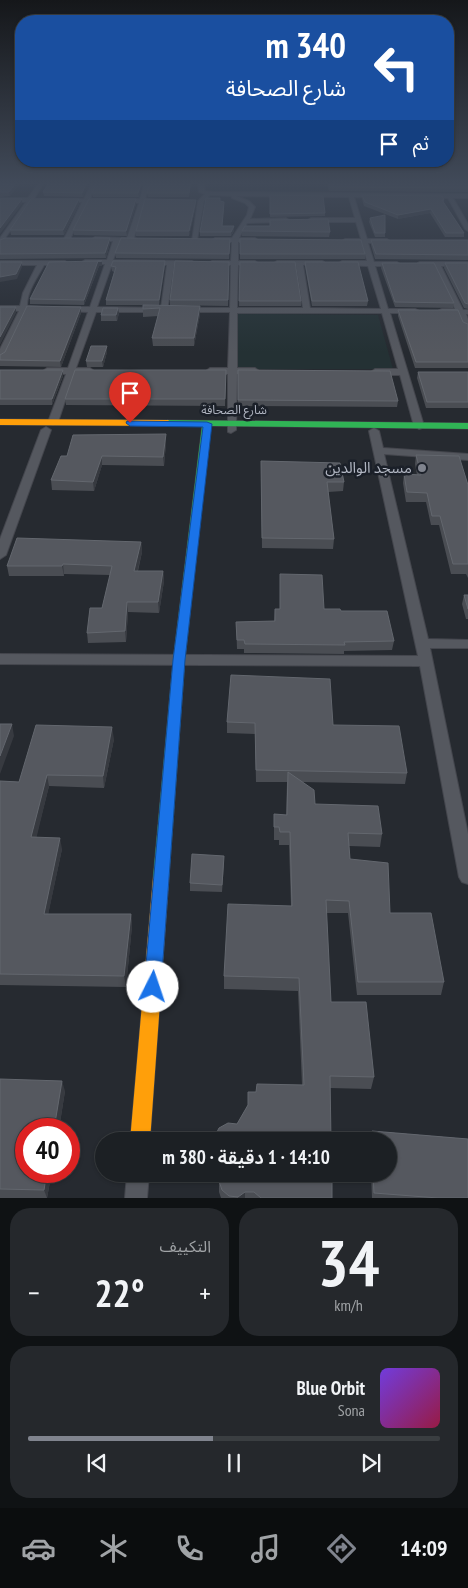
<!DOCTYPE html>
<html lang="ar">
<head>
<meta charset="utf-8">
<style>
  :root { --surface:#1c2024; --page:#25282c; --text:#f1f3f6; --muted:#a0a3a6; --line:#3a3e41; --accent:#80848e }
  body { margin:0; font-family:"PT Sans Narrow","Noto Sans Arabic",sans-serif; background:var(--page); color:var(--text); direction:rtl; height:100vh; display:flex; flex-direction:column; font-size:19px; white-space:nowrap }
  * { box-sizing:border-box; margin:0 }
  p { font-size:16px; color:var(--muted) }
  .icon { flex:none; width:28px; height:28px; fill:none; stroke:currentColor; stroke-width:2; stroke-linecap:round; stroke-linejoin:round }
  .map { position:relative; height:1198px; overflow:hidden; direction:ltr }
  .panel { display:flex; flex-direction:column; gap:10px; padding:10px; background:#0f1214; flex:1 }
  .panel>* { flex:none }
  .top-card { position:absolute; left:15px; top:15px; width:439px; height:152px; border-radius:20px; box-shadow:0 1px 4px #0004,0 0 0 1px var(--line); direction:rtl; background:#1a4fa0; color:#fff; overflow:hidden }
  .speed { position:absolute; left:15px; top:1118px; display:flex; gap:10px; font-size:25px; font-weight:700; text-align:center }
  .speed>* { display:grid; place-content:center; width:65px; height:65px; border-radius:50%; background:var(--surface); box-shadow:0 1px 4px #0004,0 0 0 1px var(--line); line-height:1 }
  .speed .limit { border:8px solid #d22; background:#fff; color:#111 }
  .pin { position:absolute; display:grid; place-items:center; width:42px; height:42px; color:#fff; margin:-51px -21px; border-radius:50% 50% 50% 0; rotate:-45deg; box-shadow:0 0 5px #0007 }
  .pin .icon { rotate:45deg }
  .me { position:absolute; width:55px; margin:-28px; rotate:4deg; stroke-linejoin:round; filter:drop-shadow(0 0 4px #0008) }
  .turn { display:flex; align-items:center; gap:18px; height:105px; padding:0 25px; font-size:22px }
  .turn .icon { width:65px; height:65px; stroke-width:2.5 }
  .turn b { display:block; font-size:35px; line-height:42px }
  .then { display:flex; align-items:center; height:48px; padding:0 25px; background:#0003; gap:10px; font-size:19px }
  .big { font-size:38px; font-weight:600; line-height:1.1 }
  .panel .tile { flex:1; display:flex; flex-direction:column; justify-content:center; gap:8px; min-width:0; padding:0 18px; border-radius:20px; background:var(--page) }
  .panel .dial { align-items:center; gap:0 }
  .dial b { font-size:65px; line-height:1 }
  .song { display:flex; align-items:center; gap:15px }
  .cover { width:60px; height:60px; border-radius:8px; background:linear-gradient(135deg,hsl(260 70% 55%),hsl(340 70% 35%)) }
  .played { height:5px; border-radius:2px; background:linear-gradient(90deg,var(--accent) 45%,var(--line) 45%) }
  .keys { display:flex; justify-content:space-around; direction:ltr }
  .heat { display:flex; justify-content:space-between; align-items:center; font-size:28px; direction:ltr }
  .panel .tiles { flex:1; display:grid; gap:10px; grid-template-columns:1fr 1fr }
  .tile:last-child { grid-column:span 2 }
  .trip { position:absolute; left:95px; top:1132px; width:302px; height:50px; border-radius:25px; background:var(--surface); box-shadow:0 1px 4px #0004,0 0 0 1px var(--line); font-weight:600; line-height:50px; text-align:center; direction:rtl }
  .dock { display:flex; height:80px; justify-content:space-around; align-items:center; background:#0b0d0e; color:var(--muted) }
  .dock .icon { width:35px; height:35px }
  .dock .selected { color:var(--accent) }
  .dock b { font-size:22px; color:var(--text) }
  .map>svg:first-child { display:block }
  .green { fill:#243134 }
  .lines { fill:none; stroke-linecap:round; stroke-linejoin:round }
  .street-casing { stroke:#44464d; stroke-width:2 }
  .fast-casing { stroke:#44464d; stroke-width:1 }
  .slow-casing { stroke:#44464d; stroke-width:1 }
  .street { fill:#55585f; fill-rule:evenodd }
  .fast { fill:#30b455; fill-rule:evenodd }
  .slow { fill:#ff9f0a; fill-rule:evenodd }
  .wall { fill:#4a4d53 }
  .shaded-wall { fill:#373a40 }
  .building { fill:#55585f; stroke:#63676e }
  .route { fill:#1a73e8; stroke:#114b97 }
  .poi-dot { fill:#80848e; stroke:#1b2029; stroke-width:2 }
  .labels { text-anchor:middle; stroke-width:5; stroke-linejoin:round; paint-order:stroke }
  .far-street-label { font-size:12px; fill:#b0b5c1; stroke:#1b2029 }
  .poi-label { font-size:15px; fill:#b0b5c1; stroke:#1b2029; text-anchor:end }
</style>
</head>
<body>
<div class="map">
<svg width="468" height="1198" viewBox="0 0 468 1198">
  <rect width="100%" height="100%" fill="#262a30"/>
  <!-- green -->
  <path class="green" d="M212 184H308L309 192H211Z
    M237 314 378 315 393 369H235Z"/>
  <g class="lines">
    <!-- street casing -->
    <g class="street-casing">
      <path id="street" d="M38 184H43L34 199H84L91 184H96L90 199H140L144 184H150L145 199 163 201 144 203 134 238 140 240 137 242 120 241 113 260 192 261 195 263 192 265H174L167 312H96L76 368H90L94 371 90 374H74L58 422 53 425 48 422 66 374H47L43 371 47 368H68L88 312 65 311 61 309 65 307H90L105 264H85L82 262 85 260H107L113 241H95L92 239 95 237 127 238 139 203 88 202 70 239 67 241 64 239 82 202H31L0 245V238L26 202H0V198H28ZM112 264 167 265 161 308 97 307Z
        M198 184H204L205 191 213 192 468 194V198H453L468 224V231L465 229 448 198 354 197 367 239H387L390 241 387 243H368L374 262H397L400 264 397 266H375L388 309H415L419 311 415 313H390L424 426 422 428 419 429 414 426 400 375H375L371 372 375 369H398L382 313H237V368H255L259 371 255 374H237L236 430 231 433 228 432V374H210L206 371 210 368H228L230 312H182L178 310 182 308H230L231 265H212L209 263 212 261H231L232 242H215L212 240 215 238H232L247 215 249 207 245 203 232 198V196L210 195 204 201 197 240 192 241 198 201 205 194 199 192ZM236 196 349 197 355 218H311L308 220 311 222H356L361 239H345L342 241 345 243H362L367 261H342L339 263 342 265 368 266 381 309 310 308 303 265 324 264V262L322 261H277L274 263 277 265H296L303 308H237L238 265H255L258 263 255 261H238V242H255L258 240 255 238H239L247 223 286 222 289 220 286 218 250 219 255 207 249 201Z
        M0 261H65L68 263 65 265H44C37 278 27 291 27 306L42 307 46 309 42 311H27L4 357 0 360V349L19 311 0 310V306H20L23 293 37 265H0Z
        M420 262H468V266H441L463 310H468V314H466L468 319V329L464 327 458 314 439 313 438 311 442 309H455L435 266 418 265V263Z
        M46 427 51 430 6 555 0 559V539L41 430Z
        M374 428 379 431 383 448 468 454V460L384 454 428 639 468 640V648H430L468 834V884L462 882 459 877 420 666 0 664V654L418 656 369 431Z
        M127 1174H149L147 1198H125Z"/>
    </g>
    <!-- fast casing -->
    <g class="fast-casing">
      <path id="fast" d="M168 420 468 423V429L211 426 185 660 169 878 166 883 161 885 156 883 153 878 173 660 202 426 165 425 164 423Z"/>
    </g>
    <!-- slow casing -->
    <g class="slow-casing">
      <path id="slow" d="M0 419 168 420 172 423 168 426 0 425Z
        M161 871 166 873 169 878 150 1141H130L153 878 156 873Z"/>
    </g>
    <!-- street -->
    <use href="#street" class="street"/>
    <!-- fast -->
    <use href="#fast" class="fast"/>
    <!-- slow -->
    <use href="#slow" class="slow"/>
  </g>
  <!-- wall -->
  <path class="wall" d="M0 184H19L10 196 0 197Z
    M89 184 83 197 44 196 43 192Z
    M142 184 139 197H93L92 193Z
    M191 184 189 197H148L147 193Z
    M327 184H468V192L329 191Z
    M270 195 325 213V216L270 217Z
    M362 195 444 200V203L464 233V237H445L430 213 398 219 364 206 362 199Z
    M220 198V201L224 206 222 226 234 231 231 236H200V232Z
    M79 204 64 235H11L10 230Z
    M136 204 127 236 74 235 73 230Z
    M196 205 189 236H136V231Z
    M370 218 385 233V237H375L369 222Z
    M242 231 330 232 329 237 242 236Z
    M110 238V243L106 258 0 259V240Z
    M230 239 229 259 116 258 115 253Z
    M240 239 365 254V259H240Z
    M371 240H468V260L375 259 371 245Z
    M102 261V266H99L84 305 30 304V299Z
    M165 261V266L159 305H106V300L114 272 112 271 111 266Z
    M229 262 228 306 170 305V300Z
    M240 262 301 301V306H239Z
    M305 262 368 301 367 306H312L305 267Z
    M382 263 454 303 453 308 395 307 381 268Z
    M445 263H468V309L464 308 444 268Z
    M143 305 200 314 194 346H153L152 338 158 316 143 317Z
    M81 307V313L61 367 0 366V360Z
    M398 310 463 322 468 324V368H415L398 316Z
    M119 313 117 321H101V315Z
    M107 352 103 367H87L86 361Z
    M0 370H63V376L52 405H0Z
    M226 370 225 406 66 405 65 399Z
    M238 370 398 401 397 407 238 406Z
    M418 372H468V408H426L417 378Z
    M166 443 164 466 102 465 94 491 52 490 51 480 67 456Z
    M416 455 468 485V578L466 574H451L439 525H431L426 502H406L403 483 404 474 417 475 415 464Z
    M261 461 344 482 343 491 328 492 334 539 333 549 262 548Z
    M141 542 142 552 138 571H163L164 581 159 613 128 612 126 642 88 643 87 633 102 608 110 575 64 574V576H9L7 566Z
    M464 595H468V619H466L462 604Z
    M275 609H324L341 611 394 641 392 650 344 651V654L244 653V649H237L236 622 274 621Z
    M227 722 333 725 407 773 405 784 302 782 315 804 382 834 380 847 349 846 350 859 390 913 444 982 441 995H357L348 913H326L331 1002 374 1077 371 1089 330 1088 237 1124 256 1092 302 1085 298 991 224 989V976L291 906 289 845H279V840H274V814L286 815 287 782H256L255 734 227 733Z
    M114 739 104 788 49 786 36 837 62 849 48 914H131L132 926 126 987 0 985V781L19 782Z
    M224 863 222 892 190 891V883Z
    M0 1079 65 1091 59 1129H26V1171H52L47 1198H0Z
    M372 1131 468 1139V1198H372L371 1174H389V1141H370Z
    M219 1181 332 1198H221L219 1192Z"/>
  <!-- shaded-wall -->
  <path class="shaded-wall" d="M15 184H19L10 196 9 192Z
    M86 184H89L83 197 82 193Z
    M141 184H142L139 197 138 193Z
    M22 199V204L0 234V228Z
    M79 199V204L64 235 63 230Z
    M136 199V204L127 236 126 231Z
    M196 200V205L189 236V231Z
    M431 209 430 213 398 219V215Z
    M234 226V231L231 236V232Z
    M110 238V243L106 258 105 253Z
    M98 261H102V266H99L84 305V300Z
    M165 261V266L159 305V300Z
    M22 262V267L17 279 0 282V277Z
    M200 306V314L194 346V338Z
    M16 307V313L0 345V337Z
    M81 307V313L61 367 60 361Z
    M118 308 119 313 117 321 116 315Z
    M107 346V352L103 367 102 361Z
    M63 370V376L52 405V399Z
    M166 434V443L164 466 163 457Z
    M102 456V465L94 491 93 482Z
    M141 542 142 552 135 581 134 571Z
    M63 564 64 574V576L62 566Z
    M163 571 164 581 159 613 158 602Z
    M127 602 128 612 126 642 125 631Z
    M12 724 14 736 0 774V756Z
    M112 727 114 739 104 788 103 776Z
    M47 775 49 786 34 848 31 837Z
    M60 838 62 849 46 925 44 914Z
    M131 914 132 926 126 987 124 976Z
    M62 1081 65 1091 59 1129H54Z
    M47 1171H52L47 1198 44 1190Z
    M245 1192V1198H238V1197Z"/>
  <!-- building -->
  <path class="building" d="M0 184H15L9 192H0Z
    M48 184H86L82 193 43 192Z
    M96 184H141L138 193H92Z
    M150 184H190L189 193H147Z
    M329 184H468V188L329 187Z
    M270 195 323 196 325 213 270 214Z
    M362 195 442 196 444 200H442L464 233H446L431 209 398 215 365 202Z
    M206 198H220V201L224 202 222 226H234L231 232H200Z
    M0 199H22L0 228Z
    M31 199H79L63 230H10Z
    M89 199H136L126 231 73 230Z
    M145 199 196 200 189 231H136Z
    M385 215V233H375L370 218Z
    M328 219 330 232 242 231 245 226H270V220Z
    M5 238H110L105 253 0 254V240Z
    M121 238 230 239 229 254 115 253Z
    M240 239 361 240 365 254H240Z
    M371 240H468V255L376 254Z
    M98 261 84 300 30 299 49 262 102 261Z
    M113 261H165L159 300H106L116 267 111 266Z
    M175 261 229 262 228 300H170Z
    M0 262H22L16 274 0 277Z
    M240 262H295L301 301H239Z
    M305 262H358L368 301H312Z
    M382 263H434L454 303 395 302Z
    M445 263H468V304L465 303Z
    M143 305 200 306 194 338H152L160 308 143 309Z
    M27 306 81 307 60 361 0 360V355L5 352Z
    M0 307H16L0 337Z
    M103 308H118L116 315H101Z
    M398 310H458L463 322 468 324V362H416Z
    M91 346H107L102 361H86Z
    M0 370H63L52 399H0Z
    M75 370H226L225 399H65Z
    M238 370 390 371 398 401 238 400Z
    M418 372H468V402H427Z
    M166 434 163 457 102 456 93 482 51 480 61 456H67L73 435Z
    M416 455 459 456 468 485V564H453L440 516H432L427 493 407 492 404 474 421 475Z
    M261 461 340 463 344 482H327L334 539 262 538Z
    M17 538 141 542 134 571H163L158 602H127L125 631 87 633 90 608H102L112 566 63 564 62 566H7Z
    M280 574 322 575 324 609H340L341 611H387L394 641 344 642 345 645 245 644 244 640H237L236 622 275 621V609H280Z
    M464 595H468V609Z
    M231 675 330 679 333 725 399 726 407 773 256 770 255 723 227 722Z
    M0 724H12L0 756Z
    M36 725 112 727 103 776 47 775 31 837 60 838 44 914H131L124 976 0 974V781L19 782Z
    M288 772 314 790 315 804 378 806 382 834 348 833 350 859 388 863 390 913H431L444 982H358L349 901 326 900 331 1002H366L374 1077 330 1076 331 1141H215V1136L219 1128 228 1123 237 1124 248 1105V1092H256L257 1084 304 1085 299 978 224 976 228 904 292 906 290 832H280L279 827H274V814L287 815Z
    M192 854 224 856 222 885 190 883Z
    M0 1079 62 1081 54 1129H26V1171H47L44 1190 0 1189Z
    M372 1131 468 1139V1198H438L374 1193 373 1174H389V1141H372Z
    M221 1174H332V1198H261L254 1192H245L238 1197 229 1196 222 1190 219 1181Z"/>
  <!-- sky -->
  <linearGradient id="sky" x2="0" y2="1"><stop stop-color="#15171a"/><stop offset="0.52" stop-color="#414a59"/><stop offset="1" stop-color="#414a59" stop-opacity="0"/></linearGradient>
  <rect width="468" height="352" fill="url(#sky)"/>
  <!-- route -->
  <path class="route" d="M127 421 207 422 212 424 185 660 161 987 159 993 153 996 147 993 144 987 173 660 203 427 130 426 126 423Z"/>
  <!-- markers -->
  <circle class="poi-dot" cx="422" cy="468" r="5"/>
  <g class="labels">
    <!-- far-street labels -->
    <g class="far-street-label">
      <text x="234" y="414">شارع الصحافة</text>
    </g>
    <!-- poi labels -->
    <g class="poi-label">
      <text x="412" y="473">مسجد الوالدين</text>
    </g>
  </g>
</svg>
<div class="speed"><div class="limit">40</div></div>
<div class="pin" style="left:130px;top:423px;background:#d93025"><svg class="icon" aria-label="arrive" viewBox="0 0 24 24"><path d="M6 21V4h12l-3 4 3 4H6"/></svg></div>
<svg class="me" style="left:153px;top:987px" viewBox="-20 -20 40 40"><circle r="19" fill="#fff"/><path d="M0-13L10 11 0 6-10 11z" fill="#1a73e8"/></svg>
<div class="trip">14:10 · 1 دقيقة · 380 m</div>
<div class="top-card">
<div class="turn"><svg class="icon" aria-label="left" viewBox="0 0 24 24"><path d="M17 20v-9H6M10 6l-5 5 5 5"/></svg><div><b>340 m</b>شارع الصحافة</div></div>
<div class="then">ثم<svg class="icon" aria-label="arrive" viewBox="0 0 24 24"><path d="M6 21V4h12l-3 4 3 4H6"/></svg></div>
</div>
</div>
<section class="panel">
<div class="tiles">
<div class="tile dial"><b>34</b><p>km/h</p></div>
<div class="tile"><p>التكييف</p>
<div class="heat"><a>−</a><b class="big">22°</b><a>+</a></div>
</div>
<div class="tile">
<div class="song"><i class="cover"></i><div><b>Blue Orbit</b><p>Sona</p></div></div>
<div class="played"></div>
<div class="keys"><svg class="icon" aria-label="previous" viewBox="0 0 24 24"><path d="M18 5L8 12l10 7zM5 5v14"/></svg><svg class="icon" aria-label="pause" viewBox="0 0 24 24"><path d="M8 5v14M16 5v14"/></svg><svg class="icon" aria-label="next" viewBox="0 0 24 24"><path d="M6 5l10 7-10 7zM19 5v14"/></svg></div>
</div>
</div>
</section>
<nav class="dock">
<b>14:09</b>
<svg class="icon selected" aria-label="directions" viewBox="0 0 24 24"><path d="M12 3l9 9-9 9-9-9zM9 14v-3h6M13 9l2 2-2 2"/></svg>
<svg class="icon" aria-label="music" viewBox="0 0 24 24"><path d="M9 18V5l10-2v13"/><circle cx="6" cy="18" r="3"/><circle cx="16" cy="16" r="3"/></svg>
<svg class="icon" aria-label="phone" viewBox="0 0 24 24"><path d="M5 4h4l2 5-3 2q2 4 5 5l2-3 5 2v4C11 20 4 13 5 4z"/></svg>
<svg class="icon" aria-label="climate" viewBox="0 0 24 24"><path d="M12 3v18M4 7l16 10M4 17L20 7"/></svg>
<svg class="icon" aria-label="car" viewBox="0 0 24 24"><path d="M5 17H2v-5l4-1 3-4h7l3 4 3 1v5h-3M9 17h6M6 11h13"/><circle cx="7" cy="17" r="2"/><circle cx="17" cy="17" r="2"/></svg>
</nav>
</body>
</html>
